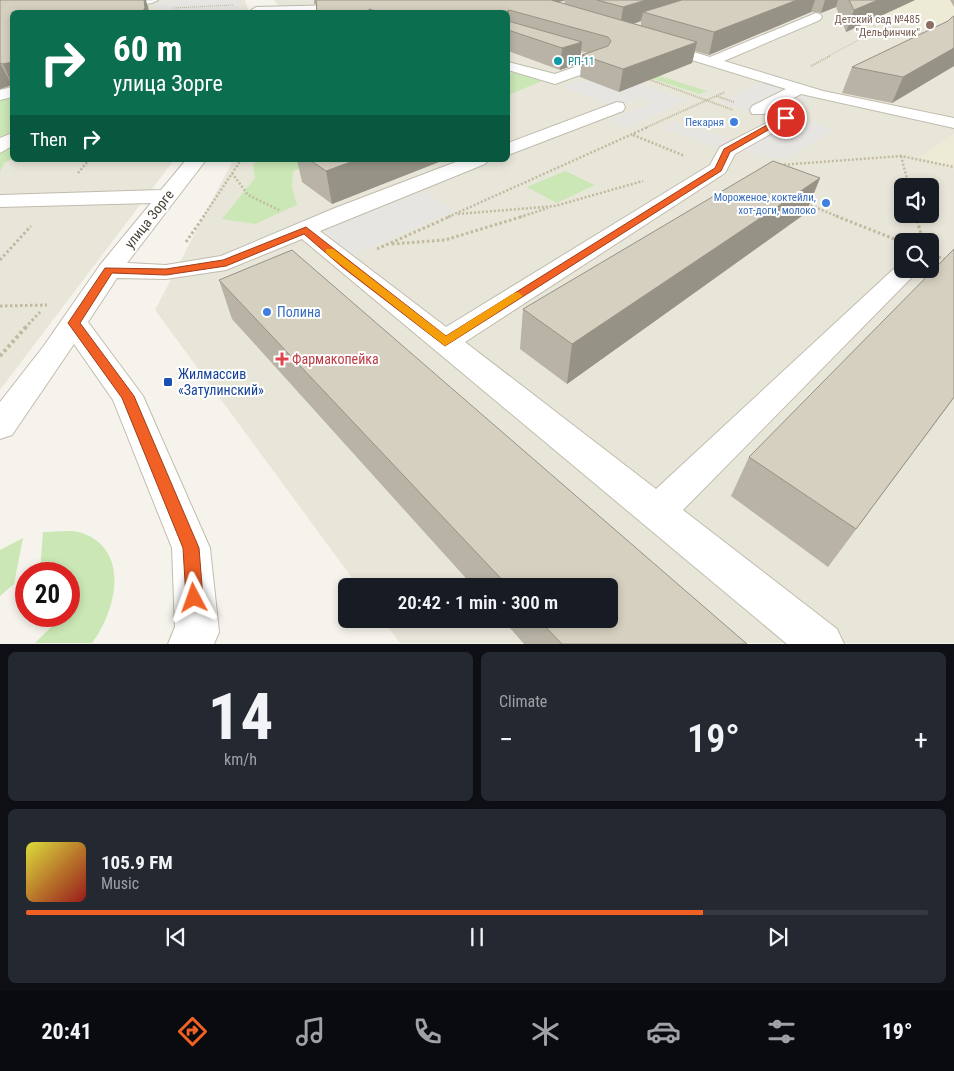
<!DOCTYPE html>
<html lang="en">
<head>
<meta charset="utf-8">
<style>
  :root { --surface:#171b24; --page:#242831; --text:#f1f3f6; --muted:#9ea1a6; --line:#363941; --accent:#f16025 }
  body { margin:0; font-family:"Roboto Condensed",sans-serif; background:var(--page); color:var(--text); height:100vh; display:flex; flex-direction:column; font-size:19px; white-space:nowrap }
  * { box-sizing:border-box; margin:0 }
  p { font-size:16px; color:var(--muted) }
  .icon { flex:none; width:28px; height:28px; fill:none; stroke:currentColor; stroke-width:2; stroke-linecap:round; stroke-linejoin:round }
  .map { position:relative; height:644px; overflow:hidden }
  .drawer { display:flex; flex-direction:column; gap:8px; padding:8px; background:#0d0f14; flex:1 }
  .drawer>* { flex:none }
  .banner { position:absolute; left:10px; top:10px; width:500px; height:152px; border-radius:8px; box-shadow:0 2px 8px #0003; background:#0b6e4f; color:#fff; overflow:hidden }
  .controls { position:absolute; left:894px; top:178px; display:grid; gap:10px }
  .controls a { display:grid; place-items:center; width:45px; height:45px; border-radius:8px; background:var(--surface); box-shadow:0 2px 8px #0003; font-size:25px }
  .speed { position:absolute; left:15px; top:562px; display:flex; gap:10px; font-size:25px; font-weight:700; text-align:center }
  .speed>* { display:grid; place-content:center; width:65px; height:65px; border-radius:50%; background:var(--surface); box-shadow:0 2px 8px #0003; line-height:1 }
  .speed .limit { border:8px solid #d22; background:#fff; color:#111 }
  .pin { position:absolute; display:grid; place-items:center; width:42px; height:42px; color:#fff; margin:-21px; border:2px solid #fff; border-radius:50%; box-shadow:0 1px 5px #0007 }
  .me { position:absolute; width:55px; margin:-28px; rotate:356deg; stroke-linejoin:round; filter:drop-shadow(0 0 4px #0008) }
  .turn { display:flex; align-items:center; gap:18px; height:105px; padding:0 20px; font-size:22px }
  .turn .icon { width:65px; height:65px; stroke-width:2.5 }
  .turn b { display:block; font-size:35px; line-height:42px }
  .then { display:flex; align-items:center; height:48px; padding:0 20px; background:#0003; gap:10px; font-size:19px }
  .big { font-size:38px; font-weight:600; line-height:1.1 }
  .drawer .widget { flex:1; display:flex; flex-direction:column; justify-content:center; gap:8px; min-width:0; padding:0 18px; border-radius:8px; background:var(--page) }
  .drawer .dial { align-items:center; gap:0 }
  .dial b { font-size:65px; line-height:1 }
  .song { display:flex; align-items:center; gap:15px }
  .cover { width:60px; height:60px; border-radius:8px; background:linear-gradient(135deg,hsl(60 70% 55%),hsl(0 70% 35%)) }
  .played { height:5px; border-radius:2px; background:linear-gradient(90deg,var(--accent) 75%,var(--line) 75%) }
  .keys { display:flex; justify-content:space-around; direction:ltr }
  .heat { display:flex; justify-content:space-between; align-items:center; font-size:28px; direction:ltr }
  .drawer .tiles { flex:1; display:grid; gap:8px; grid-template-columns:1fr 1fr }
  .widget:last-child { grid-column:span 2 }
  .trip { position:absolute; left:338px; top:578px; width:280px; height:50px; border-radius:8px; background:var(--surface); box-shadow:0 2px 8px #0003; font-weight:600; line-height:50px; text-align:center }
  .tabs { display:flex; height:80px; justify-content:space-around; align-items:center; background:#090b0e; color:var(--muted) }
  .tabs .icon { width:35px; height:35px }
  .tabs .on { color:var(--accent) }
  .tabs b { font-size:22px; color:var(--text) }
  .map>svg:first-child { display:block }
  .residential { fill:#e8e6d9; fill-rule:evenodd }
  .education { fill:#edead5 }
  .green { fill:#cae7b5 }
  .parking { fill:#e7e5e2 }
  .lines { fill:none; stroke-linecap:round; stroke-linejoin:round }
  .minor-casing { stroke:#c0bcad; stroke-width:2 }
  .path-far4 { stroke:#c1ba9f; stroke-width:1; stroke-dasharray:1 1; stroke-linecap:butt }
  .path-far3 { stroke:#c1ba9f; stroke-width:2; stroke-dasharray:1 1; stroke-linecap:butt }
  .path-far2 { stroke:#c1ba9f; stroke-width:2.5; stroke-dasharray:2 2; stroke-linecap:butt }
  .path-far1 { stroke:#c1ba9f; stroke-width:3; stroke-dasharray:2.5 2.5; stroke-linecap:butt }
  .path { stroke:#c1ba9f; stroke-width:4; stroke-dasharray:3 3; stroke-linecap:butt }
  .minor { fill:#fff; fill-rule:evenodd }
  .wall { fill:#b8b3a5; fill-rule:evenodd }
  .shaded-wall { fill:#969286 }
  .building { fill:#d6d0c0; stroke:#969286 }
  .route { fill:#f16025; stroke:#9d3e18 }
  .slow { fill:#f59e0b }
  .education-dot { fill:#8d6e63; stroke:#fff; stroke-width:2 }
  .culture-dot { fill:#0f9aa8; stroke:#fff; stroke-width:2 }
  .shop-dot { fill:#3f7fe0; stroke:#fff; stroke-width:2 }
  .health-dot { fill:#e0444e; stroke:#fff; stroke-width:2 }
  .transit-dot { fill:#1a4fb4; stroke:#fff; stroke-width:2 }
  .labels { text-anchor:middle; stroke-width:4; stroke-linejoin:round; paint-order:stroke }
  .far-education-label { font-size:11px; fill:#785e54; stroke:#fff; text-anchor:end }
  .far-culture-label { font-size:11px; fill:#0d838f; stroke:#fff; text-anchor:start }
  .far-shop-label { font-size:11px; fill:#366cbe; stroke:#fff; text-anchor:end }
  .street-label { font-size:14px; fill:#494539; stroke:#fff }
  .shop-label { font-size:14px; fill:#366cbe; stroke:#fff; text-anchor:start }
  .health-label { font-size:14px; fill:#be3a42; stroke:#fff; text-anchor:start }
  .transit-label { font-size:14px; fill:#164399; stroke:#fff; text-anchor:start }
</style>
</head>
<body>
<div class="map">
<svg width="954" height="644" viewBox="0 0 954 644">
  <rect width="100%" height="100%" fill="#f5f3eb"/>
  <!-- residential -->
  <path class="residential" d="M0 0H245L249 12H12V160H174L0 390Z
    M274 0H954V643H400L382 619H609V586H358L155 310 233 160H508V12H282ZM902 186H930V214H902ZM902 241H930V269H902Z"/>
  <!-- education -->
  <path class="education" d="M913 0H954V35L871 17Z
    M954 134V169L919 157Z"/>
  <!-- green -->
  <path class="green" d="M625 65 707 91 700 94 618 68Z
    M508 73H515L542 81 508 95Z
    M12 95V159L4 163 0 172V98Z
    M262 160H320L293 171 292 187 297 205 255 224 222 219 255 178 253 164Z
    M565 171 595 185 557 203 527 187Z
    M43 532C55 532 72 529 82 533 131 550 116 611 92 643H35L51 627 56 616H69V574H40Z
    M23 538 14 584 0 596V550Z"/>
  <!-- parking -->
  <path class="parking" d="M181 0H239L240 12H157L155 2Z
    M607 73 688 100 627 128 610 121 653 102 640 97 617 107 562 86 576 81 581 83Z
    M764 81 812 95 771 119 720 102Z
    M785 115 833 130 785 159 716 147 663 128 675 122 736 141Z
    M423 191 454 211 349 257 319 233Z"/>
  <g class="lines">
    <!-- minor casing -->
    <g class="minor-casing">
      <path id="minor" d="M90 0H104L107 2 158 0 152 3 105 9Z
        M407 0H434L428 3 385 10 320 12 250 11 256 7 385 4Z
        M816 13 820 14 822 17 820 20 724 61 823 91 954 118V128L801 94 764 114H752L750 110 752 106 786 89 653 48 651 45 658 41 710 57Z
        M508 31 605 60 607 63 605 66 555 84 508 70V62L555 74 586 63 508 39Z
        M12 87V97L0 100V90Z
        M617 102 623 103 625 107 623 111 508 155V143Z
        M786 113 792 114 795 118 792 122 735 154 725 173 465 342 656 489 899 264 902 263V269H920L683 510 837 629 844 644H787L302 239 226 270 166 279 117 278 88 322 143 396 210 548 219 632 214 644H168L175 627 172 548 113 400 74 344 12 435 0 439V402L43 347 100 265 151 203 0 207V195L161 190 186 160H206L127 263 166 265 221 256 335 208 461 160H488L485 164 320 231 446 327 710 165 720 147Z
        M12 133V146L0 153V138Z"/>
    </g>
    <!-- path-far4 -->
    <path class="path-far4" d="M174 8 233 5
      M872 22 927 34
      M827 57 877 30 871 21"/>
    <!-- path-far3 -->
    <path class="path-far3" d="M811 66 830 56
      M648 79 733 110
      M716 96 734 102
      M645 128 725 92"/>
    <!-- path-far2 -->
    <path class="path-far2" d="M633 135 685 156
      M901 156 909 186
      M780 165 901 156 954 167
      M78 173 89 160
      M232 173 248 195 279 210
      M807 204 839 217
      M458 214 555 206 643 181
      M916 214 917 217
      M203 217 241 160
      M448 217 648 127
      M520 217 548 208"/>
    <!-- path-far1 -->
    <path class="path-far1" d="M836 216 902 242
      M916 216 923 241
      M186 242 204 216
      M392 244 445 240 524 216
      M377 249 451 216
      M934 255 954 263
      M0 260 31 226
      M0 306 47 305
      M25 328 40 312"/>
    <!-- path -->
    <path class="path" d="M0 356 26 327"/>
    <!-- minor -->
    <use href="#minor" class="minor"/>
  </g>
  <!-- wall -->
  <path class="wall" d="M0 0 148 5 149 12H12V86V85L0 89Z
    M314 0H915L846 32 836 7 821 13 811 12 709 55 695 51 692 63 619 92 580 77 582 55 588 53 581 51 580 63 560 70 508 51V12H317L316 4H314ZM565 1 564 4 559 2ZM641 21V25L634 24Z
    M950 0H954V7Z
    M954 16V66L892 103 842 93 852 67 948 21Z
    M297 160H444L332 204 302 182Z
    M820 178 806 213 567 384 520 349 523 309Z
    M219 280 747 644H524L502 619H609V586H473L232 319Z
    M954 398 828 567 731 496 749 457Z"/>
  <!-- shaded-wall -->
  <path class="shaded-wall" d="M144 0H146L149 12H142Z
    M544 0H565L544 6Z
    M646 0H710L643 12 641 21 620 28 623 7Z
    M797 0H815L811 12 709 55 714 32Z
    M825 0H838L836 7 821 13Z
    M878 0H915L846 32 854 10Z
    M509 10V29L508 30V12H507V11Z
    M582 42 580 63 560 70 562 48Z
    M697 42 692 63 619 92 623 69Z
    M954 48V66L892 103 903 77Z
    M12 62V84L3 64Z
    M0 63 12 85 0 89Z
    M356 160H444L332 204 326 171Z
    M820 178 806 213 567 384 572 344Z"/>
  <!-- building -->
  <path class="building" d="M0 0H144L145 8 142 12H12V62L3 64 0 63Z
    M316 0H551L697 42 623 69 582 55 608 46 611 41 608 37 509 10 507 11V12H379L369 9 370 12H317Z
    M597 0H646L623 7Z
    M682 0H797L714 32 643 12Z
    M849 0H878L854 10Z
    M954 16V48L903 77 852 67 948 21 951 18Z
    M508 17V21L582 42 562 48 508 30Z
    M310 160H356L326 171Z
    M773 161 820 178 572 344 523 309Z
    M954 249V397L856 529 749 457Z
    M292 250 747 644H562L538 619H609V586H508L219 280Z"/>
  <!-- route -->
  <path class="route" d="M783 116 789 118 730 152 721 171 445 346 341 266 304 234 226 266 166 275 112 273 80 323 134 396 199 548 203 598 200 604 194 606 188 604 186 598 183 548 122 398 68 323 105 268 166 269 223 260 306 227 446 336 715 168 724 149Z"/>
  <!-- slow -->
  <path class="slow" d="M326 249H333L446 336 514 293 518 292 523 296 445 346 326 253Z"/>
  <!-- markers -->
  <circle class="education-dot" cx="930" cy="25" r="5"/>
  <circle class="culture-dot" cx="558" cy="61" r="5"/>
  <g class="shop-dot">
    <circle cx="734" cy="122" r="5"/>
    <circle cx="826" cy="203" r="5"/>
    <circle cx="267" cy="312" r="5"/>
  </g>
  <path class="health-dot" d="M279.5 351.5h5v5h5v5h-5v5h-5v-5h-5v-5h5z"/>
  <rect class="transit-dot" x="163" y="377" width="10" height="10" rx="2.5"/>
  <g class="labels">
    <!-- far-education labels -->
    <g class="far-education-label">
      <text x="920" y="23">Детский сад №485<tspan x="920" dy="13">"Дельфинчик"</tspan></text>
    </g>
    <!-- far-culture labels -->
    <g class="far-culture-label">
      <text x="568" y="65">РП-11</text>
    </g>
    <!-- far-shop labels -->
    <g class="far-shop-label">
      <text x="724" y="126">Пекарня</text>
      <text x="816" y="201">Мороженое, коктейли,<tspan x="816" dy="13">хот-доги, молоко</tspan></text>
    </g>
    <!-- street labels -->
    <g class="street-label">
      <text transform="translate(149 219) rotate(-52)" y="5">улица Зорге</text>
    </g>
    <!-- shop labels -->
    <g class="shop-label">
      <text x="277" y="317">Полина</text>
    </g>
    <!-- health labels -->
    <g class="health-label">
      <text x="292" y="364">Фармакопейка</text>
    </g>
    <!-- transit labels -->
    <g class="transit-label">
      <text x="178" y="379">Жилмассив<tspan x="178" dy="16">«Затулинский»</tspan></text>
    </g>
  </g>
</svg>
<div class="controls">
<a><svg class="icon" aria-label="sound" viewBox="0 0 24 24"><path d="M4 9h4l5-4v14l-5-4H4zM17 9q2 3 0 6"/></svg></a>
<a><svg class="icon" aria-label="search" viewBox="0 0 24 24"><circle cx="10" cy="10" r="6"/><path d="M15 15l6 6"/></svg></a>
</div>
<div class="speed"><div class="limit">20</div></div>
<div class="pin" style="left:786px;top:118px;background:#d93025"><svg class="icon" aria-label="arrive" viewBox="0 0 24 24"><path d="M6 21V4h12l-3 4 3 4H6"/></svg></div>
<svg class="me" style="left:194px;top:598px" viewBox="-20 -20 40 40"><path d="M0-17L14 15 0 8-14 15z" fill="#f16025" stroke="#fff" stroke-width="4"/></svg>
<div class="trip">20:42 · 1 min · 300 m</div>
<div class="banner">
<div class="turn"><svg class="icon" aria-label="right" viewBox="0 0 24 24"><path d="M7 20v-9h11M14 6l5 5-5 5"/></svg><div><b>60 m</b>улица Зорге</div></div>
<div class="then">Then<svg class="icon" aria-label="right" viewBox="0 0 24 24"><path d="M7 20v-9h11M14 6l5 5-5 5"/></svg></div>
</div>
</div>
<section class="drawer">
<div class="tiles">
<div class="widget dial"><b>14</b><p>km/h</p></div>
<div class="widget"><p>Climate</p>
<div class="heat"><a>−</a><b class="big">19°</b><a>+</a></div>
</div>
<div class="widget">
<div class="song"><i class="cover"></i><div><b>105.9 FM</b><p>Music</p></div></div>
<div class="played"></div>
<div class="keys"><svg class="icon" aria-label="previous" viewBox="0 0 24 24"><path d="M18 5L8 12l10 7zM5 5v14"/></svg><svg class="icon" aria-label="pause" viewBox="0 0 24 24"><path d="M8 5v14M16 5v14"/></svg><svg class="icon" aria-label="next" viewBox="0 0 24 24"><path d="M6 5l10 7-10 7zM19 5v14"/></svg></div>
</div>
</div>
</section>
<nav class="tabs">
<b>20:41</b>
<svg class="icon on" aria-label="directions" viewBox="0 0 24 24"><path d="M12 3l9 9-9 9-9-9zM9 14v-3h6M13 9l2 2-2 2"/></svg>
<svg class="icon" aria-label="music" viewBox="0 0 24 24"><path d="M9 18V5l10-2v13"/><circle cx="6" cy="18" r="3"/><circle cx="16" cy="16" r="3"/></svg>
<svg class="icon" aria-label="phone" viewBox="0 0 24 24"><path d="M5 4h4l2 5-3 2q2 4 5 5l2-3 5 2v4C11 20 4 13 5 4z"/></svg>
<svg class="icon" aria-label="climate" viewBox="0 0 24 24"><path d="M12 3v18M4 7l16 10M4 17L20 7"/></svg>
<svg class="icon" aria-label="car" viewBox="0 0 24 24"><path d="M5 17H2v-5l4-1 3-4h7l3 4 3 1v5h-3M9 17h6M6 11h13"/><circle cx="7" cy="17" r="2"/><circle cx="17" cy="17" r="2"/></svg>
<svg class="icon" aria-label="filters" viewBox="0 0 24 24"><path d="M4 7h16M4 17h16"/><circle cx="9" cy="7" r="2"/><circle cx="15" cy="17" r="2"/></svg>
<b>19°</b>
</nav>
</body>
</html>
